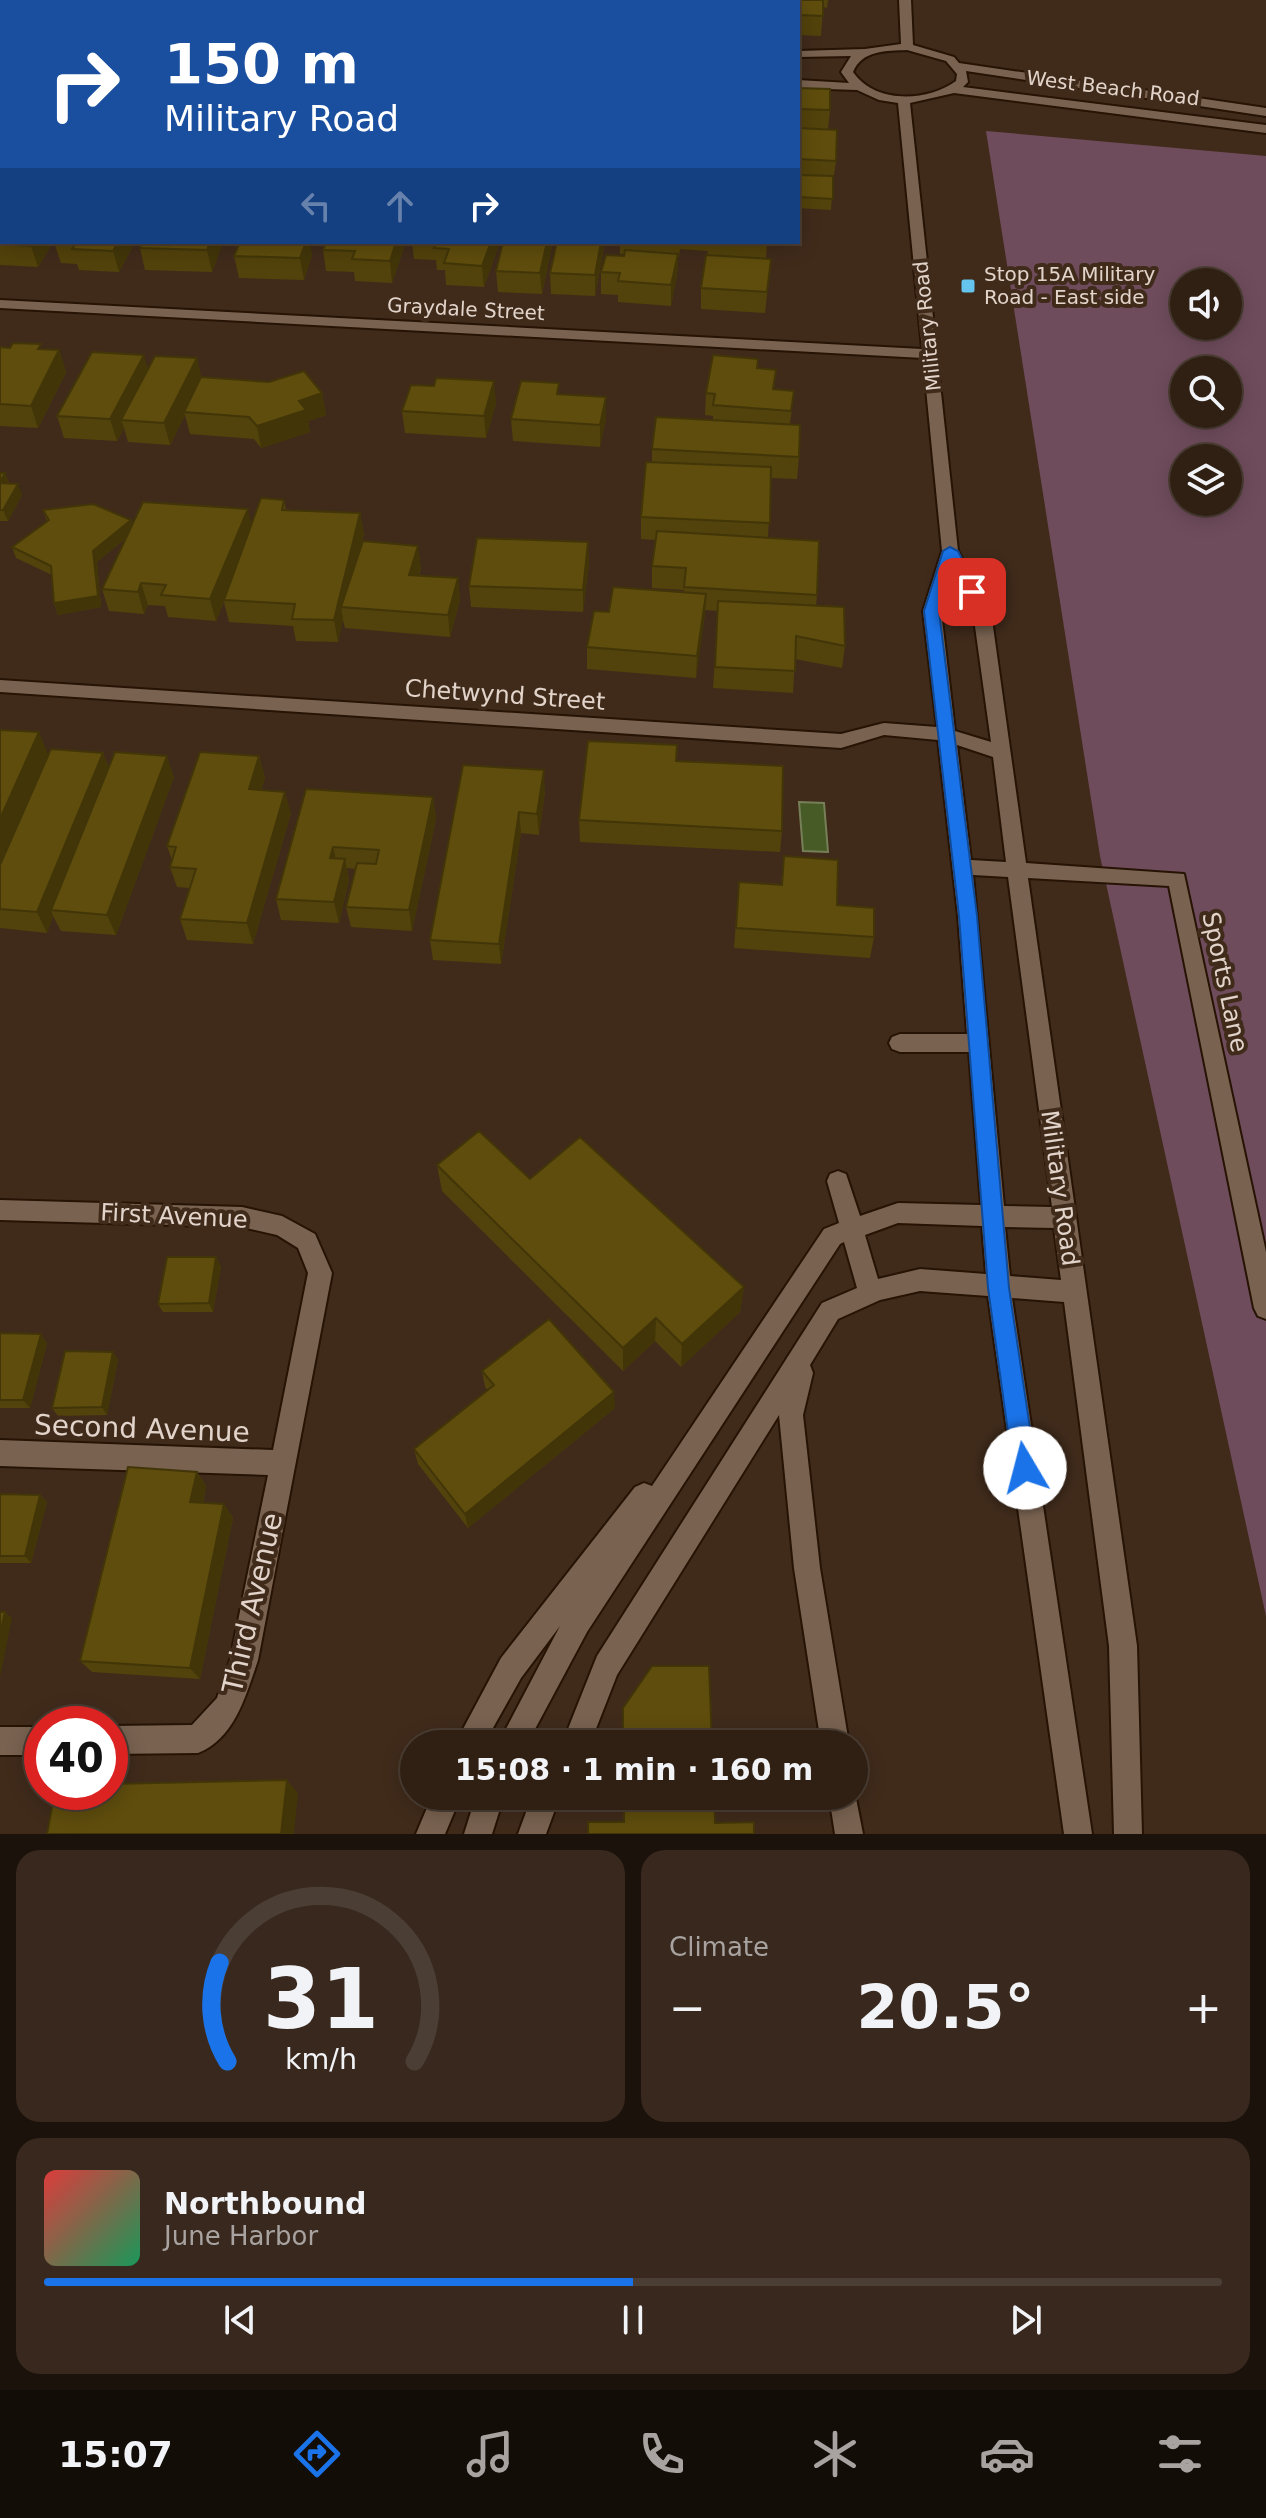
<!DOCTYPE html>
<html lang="en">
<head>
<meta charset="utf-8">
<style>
  :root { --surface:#302014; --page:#38281d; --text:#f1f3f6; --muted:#a8a3a0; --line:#4b3e34; --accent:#1a73e8 }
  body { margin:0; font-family:"DejaVu Sans",sans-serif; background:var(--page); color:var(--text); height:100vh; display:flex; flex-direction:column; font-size:30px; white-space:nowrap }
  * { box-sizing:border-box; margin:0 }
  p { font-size:26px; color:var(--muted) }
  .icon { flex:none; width:44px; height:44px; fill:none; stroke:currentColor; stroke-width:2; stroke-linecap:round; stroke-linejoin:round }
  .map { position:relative; height:1834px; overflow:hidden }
  .side { display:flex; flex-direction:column; gap:16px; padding:16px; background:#1a120b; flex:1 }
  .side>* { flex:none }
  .banner { position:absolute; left:0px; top:0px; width:800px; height:244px; box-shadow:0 4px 20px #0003,0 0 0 2px var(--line); background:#1a4fa0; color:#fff; overflow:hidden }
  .tools { position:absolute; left:1170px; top:268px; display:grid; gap:16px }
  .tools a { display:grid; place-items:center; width:72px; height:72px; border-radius:50%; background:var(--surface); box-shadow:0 4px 20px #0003,0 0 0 2px var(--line); font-size:40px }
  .speed { position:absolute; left:24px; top:1706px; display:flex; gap:16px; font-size:40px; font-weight:700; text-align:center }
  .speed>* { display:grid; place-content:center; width:104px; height:104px; border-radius:50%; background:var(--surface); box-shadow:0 4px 20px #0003,0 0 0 2px var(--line); line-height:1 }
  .speed .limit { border:12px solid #d22; background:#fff; color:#111 }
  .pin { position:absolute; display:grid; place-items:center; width:68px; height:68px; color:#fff; margin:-34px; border-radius:16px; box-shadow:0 4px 12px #0006 }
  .me { position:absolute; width:88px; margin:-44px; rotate:352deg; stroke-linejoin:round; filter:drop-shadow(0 0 6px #0008) }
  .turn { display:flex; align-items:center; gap:28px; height:168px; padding:0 32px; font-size:36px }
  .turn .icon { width:104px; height:104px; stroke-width:2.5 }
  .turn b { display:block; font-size:56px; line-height:68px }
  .lanes { display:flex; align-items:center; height:76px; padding:0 32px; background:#0003; justify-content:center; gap:40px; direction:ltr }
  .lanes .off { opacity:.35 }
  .big { font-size:60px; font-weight:700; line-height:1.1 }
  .side .widget { flex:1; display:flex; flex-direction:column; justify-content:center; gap:12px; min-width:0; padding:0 28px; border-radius:24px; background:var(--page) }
  .side .dial { align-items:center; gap:0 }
  .dial svg { height:208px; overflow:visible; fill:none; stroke:var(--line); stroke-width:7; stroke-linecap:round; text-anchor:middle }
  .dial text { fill:var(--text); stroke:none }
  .song { display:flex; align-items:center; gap:24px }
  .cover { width:96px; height:96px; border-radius:12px; background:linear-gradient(135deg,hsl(0 70% 55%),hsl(150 70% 35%)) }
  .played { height:8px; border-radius:4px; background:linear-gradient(90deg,var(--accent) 50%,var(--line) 50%) }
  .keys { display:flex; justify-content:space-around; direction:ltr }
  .heat { display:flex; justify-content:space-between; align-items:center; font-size:44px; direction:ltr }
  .side .tiles { flex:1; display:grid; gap:16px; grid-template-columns:1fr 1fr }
  .widget:last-child { grid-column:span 2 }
  .trip { position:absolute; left:400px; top:1730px; width:468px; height:80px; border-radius:40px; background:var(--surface); box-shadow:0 4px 20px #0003,0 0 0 2px var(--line); font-weight:700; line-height:80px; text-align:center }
  .tabs { display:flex; height:128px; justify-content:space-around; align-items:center; background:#130d08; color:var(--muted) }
  .tabs .icon { width:56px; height:56px }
  .tabs .on { color:var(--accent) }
  .tabs b { font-size:36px; color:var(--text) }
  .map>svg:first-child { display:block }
  .green { fill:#6f4c5c; fill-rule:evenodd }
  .water { fill:#475b26; stroke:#767f57; stroke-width:2 }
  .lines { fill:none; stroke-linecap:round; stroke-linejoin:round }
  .minor-casing { stroke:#261304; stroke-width:4 }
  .minor { fill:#796250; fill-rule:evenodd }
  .wall { fill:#52420b }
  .shaded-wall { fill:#423609 }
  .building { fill:#5f4d0d; stroke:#423609; stroke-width:2 }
  .route { fill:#1a73e8; stroke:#114b97; stroke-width:2 }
  .poi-dot { fill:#65c5ee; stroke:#402b1b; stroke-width:3 }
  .labels { text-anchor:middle; stroke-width:8; stroke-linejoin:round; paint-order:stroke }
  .far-street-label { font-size:20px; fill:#e2d4ca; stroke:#402b1b }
  .far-poi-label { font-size:20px; fill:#e2d4ca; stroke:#402b1b; text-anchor:start }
  .street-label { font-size:24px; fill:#e2d4ca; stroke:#402b1b }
  .near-street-label { font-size:28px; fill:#e2d4ca; stroke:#402b1b }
</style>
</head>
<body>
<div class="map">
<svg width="1266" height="1834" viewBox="0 0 1266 1834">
  <rect width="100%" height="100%" fill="#402b1b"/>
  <!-- green -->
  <path class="green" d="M986 131 1266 156V1616L1100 856ZM1184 282H1228V326H1184ZM1184 370H1228V414H1184ZM1184 458H1228V502H1184Z"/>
  <!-- water -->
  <path class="water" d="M799 802 824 803 828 852 803 851Z"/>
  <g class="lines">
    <!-- minor casing -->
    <g class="minor-casing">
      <path id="minor" d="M899 0H911L913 45 954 57 959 63 1266 108V116L966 71 968 82 963 87 1266 125V133L954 93 910 103 958 551 991 612 1026 863 1184 874 1266 1252V1319L1258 1316 1254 1308 1169 886 1028 878 1137 1646 1142 1834H1114L1109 1646 1064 1302 1012 1298 1092 1834H1064L988 1296 920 1291 880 1300 838 1319 810 1365 813 1373 803 1415 820 1568 849 1744H821L794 1568 779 1415 617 1675 590 1744H562L597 1656 822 1303 857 1288 844 1242 840 1244 587 1632 527 1744H498L560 1626 521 1678 484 1744H455L501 1658 635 1487 644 1483 652 1486 824 1229 839 1223 827 1181 830 1174 838 1171 846 1174 860 1216 898 1203 981 1205 969 1052H900L892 1049 889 1043 892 1037 900 1034H967L958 916 938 740 884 735 841 748 0 692V680L841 734 884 723 937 727 923 611 942 551 923 358 0 308V300L922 349 898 103 879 100 857 90 798 88V80L849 83 841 72 851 56 798 57V51L865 49 901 44ZM907 50 946 61 957 74 956 81C927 102 875 104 853 72 862 50 886 51 907 50ZM952 571 973 612 991 742 955 731 941 611ZM957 745 993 757 1006 862 971 860ZM973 875 1008 877 1052 1207 1004 1206ZM898 1223 982 1226 986 1274 920 1269 878 1279 865 1235ZM1005 1227 1054 1228 1061 1280 1010 1276Z
        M0 21H2V27H0Z
        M0 45H2V51H0Z
        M0 1200 242 1207 282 1216 315 1234 332 1273 258 1660C246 1695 235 1738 198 1753L110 1754V1726L192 1725 217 1698 230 1660 268 1475 0 1466V1440L273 1450 308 1273 298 1248 277 1235 242 1227 0 1220Z
        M0 1727H42V1755H0Z
        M854 1788 863 1834H835L829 1796H854Z
        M432 1796H461L445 1834H416Z
        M476 1796H504L492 1834H464Z
        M532 1796H560L546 1834H518Z"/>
    </g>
    <!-- minor -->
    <use href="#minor" class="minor"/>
  </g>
  <!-- wall -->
  <path class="wall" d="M187 0H248L246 2H187Z
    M276 0H354L353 2H276Z
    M357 0H419L418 1 399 0V2H357Z
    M433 0H509L508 2H434Z
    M514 0H568V2H515Z
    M604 0H658L657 2H604Z
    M723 0H828L827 8 823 7 821 36 798 35V2Z
    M0 64H2V136H0Z
    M798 88 830 110 828 130 836 161 833 182 831 210 798 208Z
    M0 170 53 242 38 267 0 265Z
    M54 242H135L119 272 79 270 77 264 61 263Z
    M223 242 212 272 145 270 140 248Z
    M326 242H406L392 283 355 281 354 272 326 271 323 250Z
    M412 242H500L484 287 446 285 445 270H437L436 260 414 259Z
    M553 242 542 294 498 292 496 271Z
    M605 242 595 296 551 294 550 273Z
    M620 242H767L766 259H771L765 313 701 309V288L708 251 680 249 679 257H678L677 275 671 306 618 302V295L601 294V272L624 256V254H620Z
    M312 255 304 280 239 278 234 256Z
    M0 347 59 350 66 372 38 428 0 426Z
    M197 358 201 378 322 393 326 415 308 421 310 432 261 448 254 439 190 434 185 415 170 445 128 442 124 428 117 441 64 438 57 416 148 369Z
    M758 368 776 370 774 389 794 391 790 424 799 457 797 479 771 478 768 538 817 595 816 606 845 646 842 668 795 659 793 693 713 688 718 611 705 610 696 678 587 669V647L609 612 684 592V590L652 588V566L656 540 641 539V517L652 462V449L713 420V416L705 415 706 393Z
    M560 394 606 419 600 447 513 441 511 419Z
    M496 403 486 438 405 433 402 411Z
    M0 473H5L9 483 22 495 8 521H0Z
    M284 500 286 510 360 513 364 534 360 551 421 567 419 576 458 578 460 600 450 637 345 628 343 620 338 642 296 641 293 626 229 622 224 602 216 621 168 617 165 606 148 605 144 614 109 611 102 589 126 538 97 562 101 607 58 615 54 603 52 575 16 558 12 547 47 521 43 510 131 520 132 525H251Z
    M588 542 589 564 583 612 471 607 469 586Z
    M103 753 109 768 174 777 116 935 61 931 53 916 47 933 0 928V865Z
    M259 756 265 778 261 790 291 813 253 944 187 940 180 919 189 888 177 887 170 867 172 860 167 846Z
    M677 761 782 831 780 852 580 842 579 820Z
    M463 765 545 791 539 835 521 833 501 964 433 960 430 940Z
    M306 789 433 797 436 819 412 931 351 927 346 907 356 869 347 868 349 880 339 923 281 920 276 899Z
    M784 856 874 937 870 958 734 948 739 882 781 884Z
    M437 1165 530 1179 744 1287 740 1312 681 1367 655 1341 623 1371 442 1191Z
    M221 1266 213 1312H163L158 1304Z
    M0 1333 47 1343 30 1408H0Z
    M113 1352 118 1360 107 1415 58 1416 52 1408Z
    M482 1371 615 1408 468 1528 418 1464 414 1449 488 1390 485 1387Z
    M197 1472 206 1486 203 1503 224 1504 233 1518 200 1679 92 1672 80 1661Z
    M0 1494 40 1495 47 1502 31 1563H0Z"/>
  <!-- shaded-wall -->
  <path class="shaded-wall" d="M34 242H53L38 267 31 246Z
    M118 242H135L119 272 113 251Z
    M210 242H223L212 272 207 250Z
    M306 242H310L312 255 304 280 300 258Z
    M396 242H406L392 283 390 261Z
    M491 242H500L484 287 482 266Z
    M547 242H553L542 294 540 273Z
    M601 242H605L595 296V275Z
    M678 254 677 275 671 306V285Z
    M59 350 66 372 38 428 31 406Z
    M144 355 150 377 121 420 124 428 117 441 110 419Z
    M197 358 202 380 184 412 185 415 170 445 164 423Z
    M494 381 496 403 486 438 484 416Z
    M322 393 326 415 308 421 310 432 261 448 257 426 299 401Z
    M606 397V419L600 447V425Z
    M5 473 9 484 0 482Z
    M18 484 22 495 8 521 3 510Z
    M248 509 253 531 216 621 210 599Z
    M360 513 364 534 346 607H341L343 620 338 642 334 620Z
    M131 520 134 531 97 562 101 607 58 615 54 603 93 551Z
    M588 542 589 564 583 612V590Z
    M418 546 421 567 412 597 409 575Z
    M458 578 460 600 450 637 448 615Z
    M141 583 148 605 144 614 138 592Z
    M706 594 705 616 696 678 697 656Z
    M39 732 48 754 0 863V819Z
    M103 753 111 774 51 910 53 916 47 933 37 912Z
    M167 756 174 777 116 935 107 915Z
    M259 756 265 778 255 811 249 789Z
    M544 770 545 791 539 835 537 814Z
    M285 792 291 813 253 944 247 923Z
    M433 797 436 819 412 931 409 910Z
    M519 812 521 833 501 964 499 944Z
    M333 847 338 868 330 858Z
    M345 859 349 880 339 923 334 902Z
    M216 1257 221 1266 213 1312 209 1303Z
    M744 1287 740 1312 681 1367 682 1344Z
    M656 1318 655 1341 623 1371V1348Z
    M41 1334 47 1343 30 1408 23 1400Z
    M113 1352 118 1360 107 1415 102 1407Z
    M614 1392 615 1408 468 1528 465 1514Z
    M197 1472 206 1486 200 1516 190 1502Z
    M40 1495 47 1502 31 1563 25 1556Z
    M224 1504 233 1518 200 1679 190 1668Z
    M5 1612 12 1618 0 1677V1634Z
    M287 1780 298 1793 294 1834H281Z"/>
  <!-- building -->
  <path class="building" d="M723 0H823V16L798 15V2H723Z
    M2 77V116H0V80Z
    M798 88 830 89V110L798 109Z
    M798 128 837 130 836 161 798 159Z
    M2 167V242H34L31 246 0 244V170Z
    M798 175 833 176V199L798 197Z
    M54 242H118L113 251 72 249 76 243Z
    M142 242H210L207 250 140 248Z
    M240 242H306L300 258 234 256Z
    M326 242H396L390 261 352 259 355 251 323 250Z
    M437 242H491L482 266 444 263 449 249 434 248Z
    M503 242H547L540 273 496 271Z
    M557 242H601L595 275 550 273Z
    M625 250 678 254 671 285 618 281 620 273 601 272 606 255 624 256Z
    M706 255 771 259 767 292 701 288Z
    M13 343 41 344 38 349 59 350 31 406 0 404V347L10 348Z
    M92 352 144 355 110 419 57 416Z
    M713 355 758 359 757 368 776 370 773 389 794 391 791 411 713 405 715 394 706 393Z
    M155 356 197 358 164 423 121 420Z
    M304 371 322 393 299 401 306 410 257 426 249 417 184 412 201 377 269 382Z
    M436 378 494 381 484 416 402 411 411 385 434 386Z
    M521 381 559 383 557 394 606 397 600 425 511 419Z
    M656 417 800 425 799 457 652 449Z
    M646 462 771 467 770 523 641 517Z
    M0 473H5L0 482Z
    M0 483 18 484 3 510H0Z
    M261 498 284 500 282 510 360 513 334 620 292 619 295 604 224 600Z
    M143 502 248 509 210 599 161 595 166 585 141 583 138 592 102 589Z
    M93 504 131 520 93 551 98 596 54 603 51 566 12 547 49 520 43 510Z
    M657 531 819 541 817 595 684 587 686 568 652 566Z
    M477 538 588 542 583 590 469 586Z
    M363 541 418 546 409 575 458 578 448 615 341 607Z
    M613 587 706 594 697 656 587 647 594 611 609 612Z
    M718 601 844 607 845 646 796 636 795 671 715 667Z
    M0 730 39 732 0 819Z
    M588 741 677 745 676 761 783 766 782 831 579 820Z
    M51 749 103 753 37 912 0 909V865Z
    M115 752 167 756 107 915 51 910Z
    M200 752 259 756 249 789 285 792 247 923 180 919 196 869 170 867 176 847 167 846Z
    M463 765 544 770 537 814 519 812 499 944 430 940Z
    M306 789 433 797 409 910 346 907 357 863 376 864 379 850 333 847 330 858 345 859 334 902 276 899Z
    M784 856 838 860 837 905 874 908V937L736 928 739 882 782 885Z
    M479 1131 530 1179 580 1137 744 1287 682 1344 656 1318 623 1348 437 1165Z
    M167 1257H216L209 1303 158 1304Z
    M549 1319 614 1392 465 1514 414 1449 494 1385 482 1371Z
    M0 1333 41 1334 23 1400H0Z
    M65 1351 113 1352 102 1407 52 1408Z
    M128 1467 197 1472 190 1502 224 1504 190 1668 80 1661Z
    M0 1494 40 1495 25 1556H0Z
    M0 1612H5L0 1634Z
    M652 1666H709L712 1744H623V1708Z
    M287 1780 281 1834H47L55 1792H110V1784Z
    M624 1796H714L715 1823 754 1822V1834H588V1822H624Z"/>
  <!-- route -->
  <path class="route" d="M950 547 958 551 979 592 977 595H966L952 569 939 611 977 916 1009 1288 1036 1468 1033 1477 1025 1480 1016 1477 1013 1468 988 1288 959 916 924 611 943 551Z"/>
  <!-- markers -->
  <rect class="poi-dot" x="960" y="278" width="16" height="16" rx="4"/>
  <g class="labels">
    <!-- far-street labels -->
    <g class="far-street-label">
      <text transform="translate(1113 88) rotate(7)" y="7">West Beach Road</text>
      <text transform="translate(466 309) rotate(3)" y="7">Graydale Street</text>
      <text transform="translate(927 326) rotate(-96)" y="7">Military Road</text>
    </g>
    <!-- far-poi labels -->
    <g class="far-poi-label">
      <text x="984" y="281">Stop 15A Military<tspan x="984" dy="23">Road - East side</tspan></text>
    </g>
    <!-- street labels -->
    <g class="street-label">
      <text transform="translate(505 695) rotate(4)" y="8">Chetwynd Street</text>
      <text transform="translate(1225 982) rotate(78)" y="8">Sports Lane</text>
      <text transform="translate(1060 1188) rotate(82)" y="8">Military Road</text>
      <text transform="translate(174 1216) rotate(3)" y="8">First Avenue</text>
    </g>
    <!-- near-street labels -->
    <g class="near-street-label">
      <text transform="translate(142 1428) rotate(2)" y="10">Second Avenue</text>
      <text transform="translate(252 1603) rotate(-77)" y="10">Third Avenue</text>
    </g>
  </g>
</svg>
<div class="tools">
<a><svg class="icon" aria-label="sound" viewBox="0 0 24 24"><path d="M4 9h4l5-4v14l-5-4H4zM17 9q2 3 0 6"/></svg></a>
<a><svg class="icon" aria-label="search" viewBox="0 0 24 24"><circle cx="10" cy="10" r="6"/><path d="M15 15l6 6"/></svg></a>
<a><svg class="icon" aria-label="layers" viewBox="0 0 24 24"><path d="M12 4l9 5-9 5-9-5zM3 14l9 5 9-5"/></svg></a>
</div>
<div class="speed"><div class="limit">40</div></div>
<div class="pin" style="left:972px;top:592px;background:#d93025"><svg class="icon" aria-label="arrive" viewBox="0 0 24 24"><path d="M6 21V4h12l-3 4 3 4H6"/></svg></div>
<svg class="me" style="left:1025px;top:1468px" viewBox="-20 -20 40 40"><circle r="19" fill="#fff"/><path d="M0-13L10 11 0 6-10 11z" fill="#1a73e8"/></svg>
<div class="trip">15:08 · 1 min · 160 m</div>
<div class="banner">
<div class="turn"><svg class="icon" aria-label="right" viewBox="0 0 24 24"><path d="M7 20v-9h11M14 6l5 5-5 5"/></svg><div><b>150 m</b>Military Road</div></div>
<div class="lanes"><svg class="icon off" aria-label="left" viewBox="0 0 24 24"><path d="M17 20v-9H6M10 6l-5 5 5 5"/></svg><svg class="icon off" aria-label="ahead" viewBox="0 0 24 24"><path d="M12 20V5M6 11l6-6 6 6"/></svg><svg class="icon" aria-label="right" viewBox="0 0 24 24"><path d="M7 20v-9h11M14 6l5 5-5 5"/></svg></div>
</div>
</div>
<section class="side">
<div class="tiles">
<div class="widget dial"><svg viewBox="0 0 100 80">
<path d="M14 69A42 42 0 1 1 86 69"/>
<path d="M14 69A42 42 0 0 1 11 31" stroke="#1a73e8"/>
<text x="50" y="56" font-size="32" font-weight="700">31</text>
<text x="50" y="72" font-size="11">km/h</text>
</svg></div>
<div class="widget"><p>Climate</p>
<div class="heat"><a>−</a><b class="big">20.5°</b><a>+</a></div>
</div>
<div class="widget">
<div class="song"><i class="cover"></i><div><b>Northbound</b><p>June Harbor</p></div></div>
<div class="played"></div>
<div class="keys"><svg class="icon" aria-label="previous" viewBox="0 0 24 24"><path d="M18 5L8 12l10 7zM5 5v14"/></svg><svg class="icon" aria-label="pause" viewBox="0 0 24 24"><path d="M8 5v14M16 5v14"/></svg><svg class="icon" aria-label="next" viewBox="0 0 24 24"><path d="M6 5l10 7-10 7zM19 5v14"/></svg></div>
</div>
</div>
</section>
<nav class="tabs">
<b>15:07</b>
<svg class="icon on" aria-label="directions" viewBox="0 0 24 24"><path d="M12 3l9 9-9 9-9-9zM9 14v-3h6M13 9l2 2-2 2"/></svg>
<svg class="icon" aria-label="music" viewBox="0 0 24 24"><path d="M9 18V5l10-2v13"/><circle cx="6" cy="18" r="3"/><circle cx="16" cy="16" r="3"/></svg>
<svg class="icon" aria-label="phone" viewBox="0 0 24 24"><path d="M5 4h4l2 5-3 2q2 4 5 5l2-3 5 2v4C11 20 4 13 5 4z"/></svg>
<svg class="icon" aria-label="climate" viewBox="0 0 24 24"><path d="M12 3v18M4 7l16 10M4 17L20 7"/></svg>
<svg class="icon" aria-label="car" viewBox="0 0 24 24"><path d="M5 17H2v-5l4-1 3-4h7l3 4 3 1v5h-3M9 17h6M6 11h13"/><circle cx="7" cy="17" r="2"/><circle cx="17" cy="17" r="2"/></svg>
<svg class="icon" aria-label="filters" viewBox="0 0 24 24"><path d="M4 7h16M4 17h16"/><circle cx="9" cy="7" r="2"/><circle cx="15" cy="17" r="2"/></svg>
</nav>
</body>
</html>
